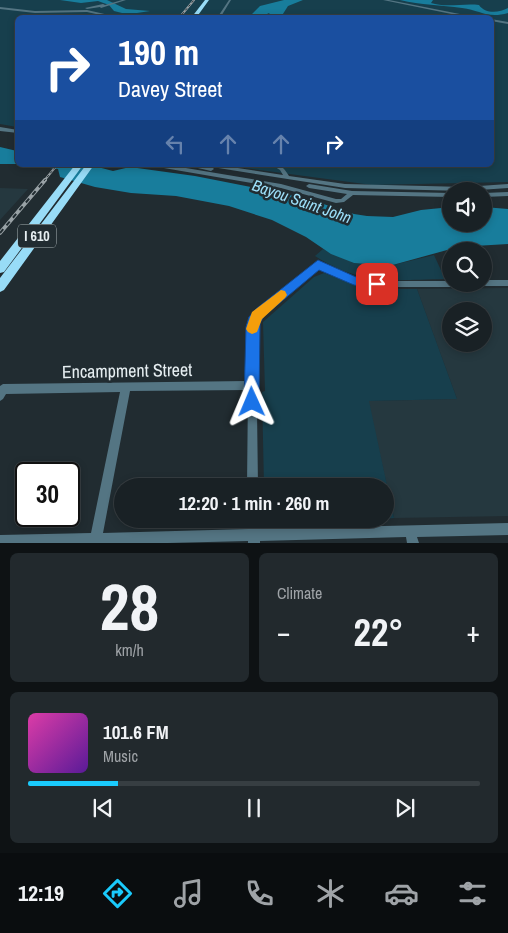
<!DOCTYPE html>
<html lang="en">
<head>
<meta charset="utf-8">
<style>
  :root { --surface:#192125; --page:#22292d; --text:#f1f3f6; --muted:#9fa3a7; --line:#373e42; --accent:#1acafc }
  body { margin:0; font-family:"Archivo Narrow",sans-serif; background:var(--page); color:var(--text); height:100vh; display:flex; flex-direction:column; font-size:19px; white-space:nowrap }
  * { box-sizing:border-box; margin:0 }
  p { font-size:16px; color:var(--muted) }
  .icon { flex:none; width:28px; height:28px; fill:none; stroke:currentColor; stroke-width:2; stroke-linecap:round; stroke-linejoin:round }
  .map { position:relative; height:543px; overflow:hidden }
  .panel { display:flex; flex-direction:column; gap:10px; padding:10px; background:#0e1214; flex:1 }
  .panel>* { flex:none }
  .banner { position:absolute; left:15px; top:15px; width:479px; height:152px; border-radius:8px; box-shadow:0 2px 8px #0003,0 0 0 1px var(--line); background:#1a4fa0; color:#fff; overflow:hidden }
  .fabs { position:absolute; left:442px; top:182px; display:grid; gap:10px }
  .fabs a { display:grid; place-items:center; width:50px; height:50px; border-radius:50%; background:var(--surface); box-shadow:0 2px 8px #0003,0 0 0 1px var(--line); font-size:25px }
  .speed { position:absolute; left:15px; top:462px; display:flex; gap:10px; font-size:25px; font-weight:700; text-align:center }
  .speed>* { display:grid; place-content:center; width:65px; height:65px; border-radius:50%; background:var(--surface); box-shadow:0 2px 8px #0003,0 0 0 1px var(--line); line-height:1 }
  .speed .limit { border:2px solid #111; border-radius:8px; background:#fff; color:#111 }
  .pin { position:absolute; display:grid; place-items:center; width:42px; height:42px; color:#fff; margin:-21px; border-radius:10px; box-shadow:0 2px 8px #0006 }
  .me { position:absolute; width:55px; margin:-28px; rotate:359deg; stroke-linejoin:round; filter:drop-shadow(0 0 4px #0008) }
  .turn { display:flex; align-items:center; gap:18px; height:105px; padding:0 20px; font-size:22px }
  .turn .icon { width:65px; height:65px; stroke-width:2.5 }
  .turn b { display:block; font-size:35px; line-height:42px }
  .lanes { display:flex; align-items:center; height:48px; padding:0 20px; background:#0003; justify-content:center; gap:25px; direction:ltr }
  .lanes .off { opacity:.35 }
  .big { font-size:38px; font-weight:700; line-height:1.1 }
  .panel .tile { flex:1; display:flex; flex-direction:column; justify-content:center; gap:8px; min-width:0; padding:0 18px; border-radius:8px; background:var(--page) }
  .panel .dial { align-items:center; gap:0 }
  .dial b { font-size:65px; line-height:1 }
  .song { display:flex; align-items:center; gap:15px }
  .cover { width:60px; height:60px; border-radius:8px; background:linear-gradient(135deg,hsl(320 70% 55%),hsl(270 70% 35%)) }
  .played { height:5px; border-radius:2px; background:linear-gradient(90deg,var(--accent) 20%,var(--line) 20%) }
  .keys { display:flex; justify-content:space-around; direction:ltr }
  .heat { display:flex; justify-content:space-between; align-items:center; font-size:28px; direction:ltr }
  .panel .tiles { flex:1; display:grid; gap:10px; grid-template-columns:1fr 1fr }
  .tile:last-child { grid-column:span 2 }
  .trip { position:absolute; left:114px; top:478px; width:280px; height:50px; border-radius:25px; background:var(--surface); box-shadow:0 2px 8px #0003,0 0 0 1px var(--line); font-weight:700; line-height:50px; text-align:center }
  .tab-bar { display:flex; height:80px; justify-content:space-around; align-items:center; background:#0a0d0f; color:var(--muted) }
  .tab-bar .icon { width:35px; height:35px }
  .tab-bar .selected { color:var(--accent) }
  .tab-bar b { font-size:22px; color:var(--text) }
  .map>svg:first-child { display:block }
  .built { fill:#25383f; fill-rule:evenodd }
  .green { fill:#173f4d }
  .water { fill:#187d9c }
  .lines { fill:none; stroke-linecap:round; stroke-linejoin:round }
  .minor { fill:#547583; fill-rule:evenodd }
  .highway { fill:#98dcf7; fill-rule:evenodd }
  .rail-far1-casing { stroke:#99a2a6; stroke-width:2 }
  .rail-casing { stroke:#99a2a6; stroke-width:4 }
  .rail-far1 { stroke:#212c31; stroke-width:1; stroke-dasharray:2.5; stroke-linecap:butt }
  .rail { stroke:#212c31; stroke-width:2; stroke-dasharray:5; stroke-linecap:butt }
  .route { fill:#1a73e8; stroke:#114b97 }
  .slow { fill:#f59e0b }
  .labels { text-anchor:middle; stroke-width:5; stroke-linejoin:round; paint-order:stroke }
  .shield { fill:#212c31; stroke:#abb4b7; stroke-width:1 }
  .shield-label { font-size:14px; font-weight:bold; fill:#e6eef1 }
  .water-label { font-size:16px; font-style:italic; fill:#9de0fa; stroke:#212c31 }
  .near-street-label { font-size:18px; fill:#e6eef1; stroke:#212c31 }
</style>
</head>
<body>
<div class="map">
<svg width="508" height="543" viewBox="0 0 508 543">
  <rect width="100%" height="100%" fill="#212c31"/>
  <!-- built -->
  <path class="built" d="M0 188 28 189 0 220Z
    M508 288V516L394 518 368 401 457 399 417 289ZM451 311H484V344H451Z"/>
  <!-- green -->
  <path class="green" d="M0 0H508V182L372 185 222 165H491V18H18L17 127 0 124Z
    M323 249 354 263 389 266 434 255 445 279C391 280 363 286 315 256Z
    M324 273 367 289H417L457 399 369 401 394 518 385 519V486H264L262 392 265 391 263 322 314 277Z"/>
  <!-- water -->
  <path class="water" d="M60 0H107L126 9 150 11 137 13H122L114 11 109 5 98 1 81 3Z
    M284 0H303L288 6 281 17H272L269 13 261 17 225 16 251 15 260 6Z
    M400 0H433L431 3C446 8 464 3 479 5 485 14 499 13 508 8V13C487 19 480 10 462 8 441 5 421 5 400 0Z
    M0 147 17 151V164H0Z
    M25 165H90L113 171 130 167 195 176 302 197 354 214 367 216 393 217 421 210 451 207V224H484V207L508 209V244L458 247 389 266 354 263 331 254 306 237 272 220 229 206 176 196 131 193 95 187 60 177 58 169Z"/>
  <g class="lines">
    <!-- minor -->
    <path class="minor" d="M122 0H126L101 8 100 7 87 9 85 8 103 4 105 5Z
      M229 0H231L220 18H217Z
      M383 0H389L480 18H471Z
      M0 7 35 11 87 10 122 18H114L87 12 35 13 0 9Z
      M491 19 508 22V24L491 21Z
      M0 127 18 130V133L0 131Z
      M155 165H168L281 184 336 199H341L347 194 309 188 306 186 309 184 352 191 451 193V197L353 195 344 202 336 203 281 188 158 167Z
      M188 165 205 166 204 165H218L283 175 280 170 272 165C282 165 284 168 289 176L345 184 465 187 508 184V188L465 191 345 188 212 167 214 169 211 171 189 166Z
      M508 192V196L484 197V193Z
      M318 262 355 278 368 281H451V284H455L454 286 451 287H368L351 283 319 268 263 314 258 322 256 336 258 486H247L248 390 130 391 103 533 248 529V519H260V529L508 523V535L417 537 419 543H407L406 537 260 541V543H248V541L168 543H0V535L91 533 120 392 6 394 3 399 0 401V386L3 384 248 381V336L250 321 257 310 315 263Z
      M484 280H508V286H484L481 284H484Z"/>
    <!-- highway -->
    <path class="highway" d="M205 0H209L196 18H191Z
      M75 165H83L4 272 0 273V261Z
      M86 165H94L4 290 0 292V278Z"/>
    <!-- rail-far1 casing -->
    <g class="rail-far1-casing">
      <path id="rail-far1" d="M179 18 194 0
        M44 181 57 165"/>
    </g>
    <!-- rail casing -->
    <g class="rail-casing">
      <path id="rail" d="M0 233 45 180"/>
    </g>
    <!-- rail-far1 -->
    <use href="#rail-far1" class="rail-far1"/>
    <!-- rail -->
    <use href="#rail" class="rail"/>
  </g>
  <!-- route -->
  <path class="route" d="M318 260 356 277 381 281 383 284 377 289 354 285 319 270 264 316 260 323 259 402 257 407 252 409 246 407 244 402 246 327 249 317 256 309Z"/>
  <!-- slow -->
  <path class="slow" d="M281 290 285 291 287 295 285 298 262 319 257 332 252 334 248 332 246 329 252 312Z"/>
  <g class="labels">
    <!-- shield labels -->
    <rect class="shield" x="18" y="224.5" width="38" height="23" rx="4"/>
    <g class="shield-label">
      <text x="37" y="241">I 610</text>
    </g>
    <!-- water labels -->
    <g class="water-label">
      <text transform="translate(302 201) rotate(19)" y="6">Bayou Saint John</text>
    </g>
    <!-- near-street labels -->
    <g class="near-street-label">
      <text transform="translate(127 371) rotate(-1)" y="6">Encampment Street</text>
    </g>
  </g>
</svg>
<div class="fabs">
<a><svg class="icon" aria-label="sound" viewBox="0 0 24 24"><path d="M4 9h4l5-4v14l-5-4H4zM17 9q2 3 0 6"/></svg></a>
<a><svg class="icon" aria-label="search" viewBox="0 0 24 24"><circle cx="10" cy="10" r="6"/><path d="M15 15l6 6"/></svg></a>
<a><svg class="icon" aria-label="layers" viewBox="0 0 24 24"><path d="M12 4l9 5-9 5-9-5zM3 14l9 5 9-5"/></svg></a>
</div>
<div class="speed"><div class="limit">30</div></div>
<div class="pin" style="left:377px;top:284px;background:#d93025"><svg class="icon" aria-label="arrive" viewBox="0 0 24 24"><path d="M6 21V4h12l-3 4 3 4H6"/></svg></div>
<svg class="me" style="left:252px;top:402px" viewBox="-20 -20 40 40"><path d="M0-17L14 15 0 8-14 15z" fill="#1a73e8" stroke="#fff" stroke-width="4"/></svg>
<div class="trip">12:20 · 1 min · 260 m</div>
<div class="banner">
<div class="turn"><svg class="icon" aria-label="right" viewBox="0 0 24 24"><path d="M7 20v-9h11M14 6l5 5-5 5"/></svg><div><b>190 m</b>Davey Street</div></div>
<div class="lanes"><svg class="icon off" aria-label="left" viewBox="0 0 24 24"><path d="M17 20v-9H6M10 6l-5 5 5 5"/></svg><svg class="icon off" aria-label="ahead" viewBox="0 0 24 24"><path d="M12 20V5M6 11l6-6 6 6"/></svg><svg class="icon off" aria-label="ahead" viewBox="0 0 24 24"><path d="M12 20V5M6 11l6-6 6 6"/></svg><svg class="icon" aria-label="right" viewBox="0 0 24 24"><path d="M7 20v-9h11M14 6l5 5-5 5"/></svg></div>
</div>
</div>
<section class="panel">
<div class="tiles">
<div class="tile dial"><b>28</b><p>km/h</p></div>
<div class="tile"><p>Climate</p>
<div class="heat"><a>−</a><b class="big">22°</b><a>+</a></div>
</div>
<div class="tile">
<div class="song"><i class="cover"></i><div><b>101.6 FM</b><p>Music</p></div></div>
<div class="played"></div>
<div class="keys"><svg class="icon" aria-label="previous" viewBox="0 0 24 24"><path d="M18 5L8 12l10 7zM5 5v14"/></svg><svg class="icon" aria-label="pause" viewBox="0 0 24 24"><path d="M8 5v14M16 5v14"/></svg><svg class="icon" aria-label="next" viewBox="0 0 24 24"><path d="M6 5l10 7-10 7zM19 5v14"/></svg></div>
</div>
</div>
</section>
<nav class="tab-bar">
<b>12:19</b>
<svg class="icon selected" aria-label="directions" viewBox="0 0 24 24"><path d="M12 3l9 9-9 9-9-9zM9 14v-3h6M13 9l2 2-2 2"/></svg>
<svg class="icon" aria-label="music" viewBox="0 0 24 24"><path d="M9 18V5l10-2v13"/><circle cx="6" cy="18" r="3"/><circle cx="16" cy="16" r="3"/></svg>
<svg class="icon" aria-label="phone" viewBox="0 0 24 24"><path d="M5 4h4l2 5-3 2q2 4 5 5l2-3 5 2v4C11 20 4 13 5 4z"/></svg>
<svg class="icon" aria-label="climate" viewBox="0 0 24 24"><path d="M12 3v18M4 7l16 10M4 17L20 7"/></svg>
<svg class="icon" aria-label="car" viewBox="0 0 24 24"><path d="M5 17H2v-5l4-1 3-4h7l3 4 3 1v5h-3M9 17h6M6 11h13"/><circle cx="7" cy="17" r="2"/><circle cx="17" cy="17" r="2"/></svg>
<svg class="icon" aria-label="filters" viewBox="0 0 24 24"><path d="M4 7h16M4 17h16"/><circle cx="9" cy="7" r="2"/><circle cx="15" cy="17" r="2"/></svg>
</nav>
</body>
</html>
